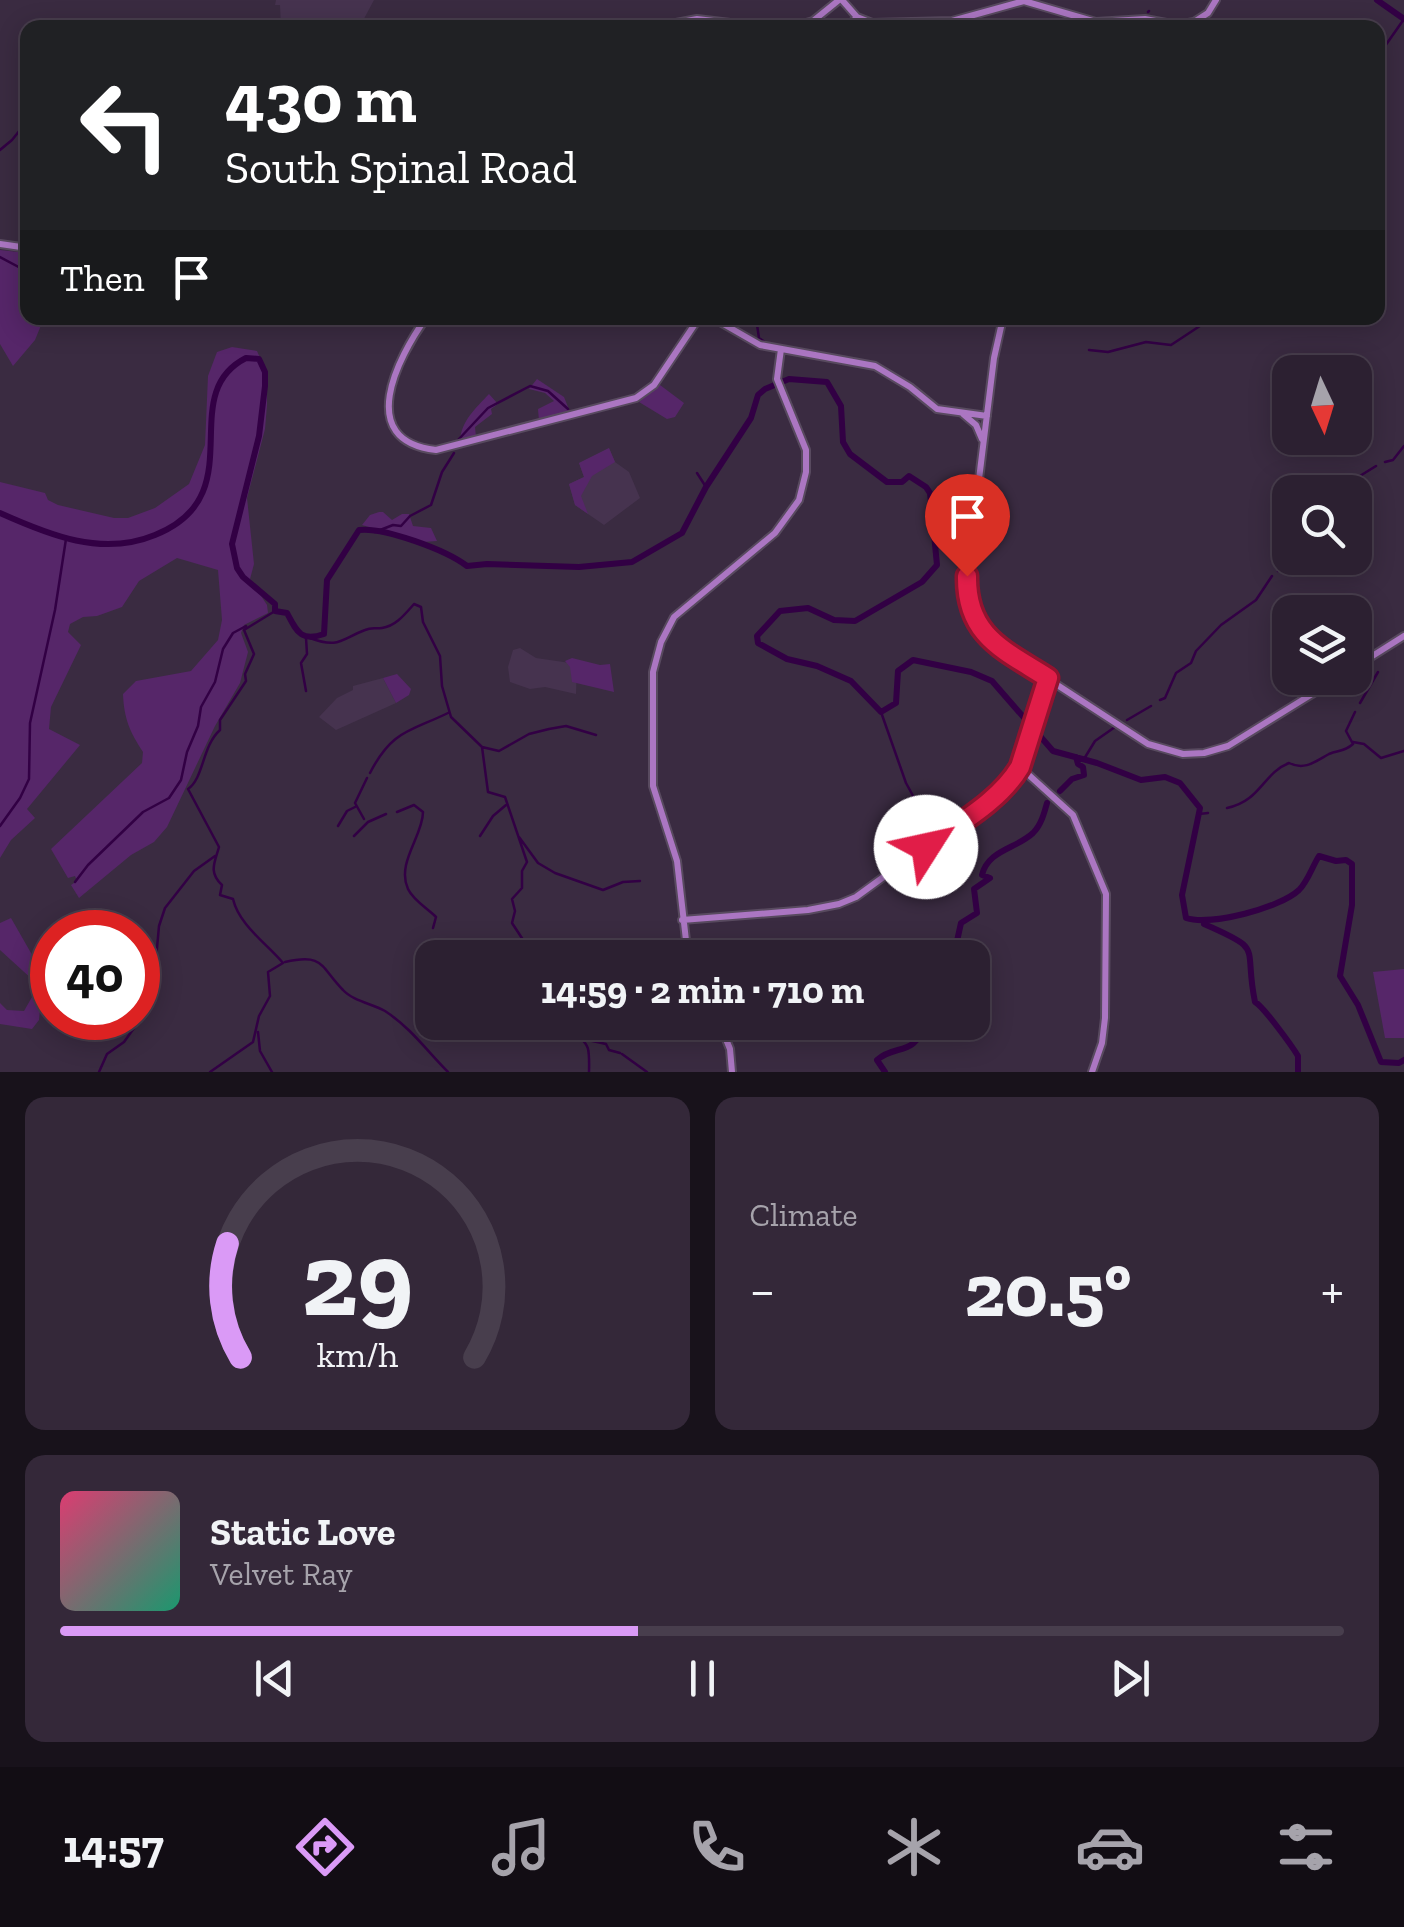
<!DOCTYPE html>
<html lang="en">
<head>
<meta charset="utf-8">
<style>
  :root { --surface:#2c2031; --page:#342839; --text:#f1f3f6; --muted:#a6a3ab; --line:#483e4d; --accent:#da9af6 }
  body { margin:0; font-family:"Zilla Slab",serif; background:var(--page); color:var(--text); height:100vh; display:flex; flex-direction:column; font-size:38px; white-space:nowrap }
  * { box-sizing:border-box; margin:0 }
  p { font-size:32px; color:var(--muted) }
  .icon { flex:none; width:55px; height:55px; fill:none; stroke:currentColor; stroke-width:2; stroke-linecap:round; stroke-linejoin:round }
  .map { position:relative; height:1072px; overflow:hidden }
  .panel { display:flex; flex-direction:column; gap:25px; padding:25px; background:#18121b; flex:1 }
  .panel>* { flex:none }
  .top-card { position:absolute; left:20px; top:20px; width:1365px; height:305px; border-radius:20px; box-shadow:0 5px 25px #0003,0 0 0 2px var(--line); background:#202124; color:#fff; overflow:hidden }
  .needle { width:65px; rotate:176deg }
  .controls { position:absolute; left:1272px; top:355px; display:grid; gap:20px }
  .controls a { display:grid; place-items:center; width:100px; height:100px; border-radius:20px; background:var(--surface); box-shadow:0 5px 25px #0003,0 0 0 2px var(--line); font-size:50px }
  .speed { position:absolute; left:30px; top:910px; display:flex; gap:20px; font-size:50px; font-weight:700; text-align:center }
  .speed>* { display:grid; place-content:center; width:130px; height:130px; border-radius:50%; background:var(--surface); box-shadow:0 5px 25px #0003,0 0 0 2px var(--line); line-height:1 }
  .speed .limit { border:15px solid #d22; background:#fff; color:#111 }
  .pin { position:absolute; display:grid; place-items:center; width:85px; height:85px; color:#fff; margin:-102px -42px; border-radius:50% 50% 50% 0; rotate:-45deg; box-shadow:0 0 10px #0007 }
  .pin .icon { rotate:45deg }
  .me { position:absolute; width:110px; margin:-55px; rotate:55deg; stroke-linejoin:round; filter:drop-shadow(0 0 8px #0008) }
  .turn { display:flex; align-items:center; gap:35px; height:210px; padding:0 40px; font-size:45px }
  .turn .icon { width:130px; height:130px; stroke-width:2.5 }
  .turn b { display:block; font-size:70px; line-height:85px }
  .then { display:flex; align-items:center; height:95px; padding:0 40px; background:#0003; gap:20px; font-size:38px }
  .big { font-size:75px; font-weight:800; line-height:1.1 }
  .panel .widget { flex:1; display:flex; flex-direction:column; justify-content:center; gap:15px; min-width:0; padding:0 35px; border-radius:20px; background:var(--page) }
  .panel .dial { align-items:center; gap:0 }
  .dial svg { height:260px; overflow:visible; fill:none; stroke:var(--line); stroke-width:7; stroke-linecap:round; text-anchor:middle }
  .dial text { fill:var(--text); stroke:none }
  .song { display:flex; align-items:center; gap:30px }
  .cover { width:120px; height:120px; border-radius:15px; background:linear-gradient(135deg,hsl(340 70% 55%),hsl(160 70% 35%)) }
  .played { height:10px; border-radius:5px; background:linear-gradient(90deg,var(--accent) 45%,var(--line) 45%) }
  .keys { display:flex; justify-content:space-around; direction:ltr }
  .heat { display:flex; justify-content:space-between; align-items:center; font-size:55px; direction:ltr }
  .panel .tiles { flex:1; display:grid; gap:25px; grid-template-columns:1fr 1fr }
  .widget:last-child { grid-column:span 2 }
  .trip { position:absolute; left:415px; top:940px; width:575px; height:100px; border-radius:20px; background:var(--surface); box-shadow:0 5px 25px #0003,0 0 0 2px var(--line); font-weight:800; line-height:100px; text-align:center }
  .dock { display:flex; height:160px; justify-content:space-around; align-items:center; background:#120d14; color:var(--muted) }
  .dock .icon { width:70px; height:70px }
  .dock .current { color:var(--accent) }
  .dock b { font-size:45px; color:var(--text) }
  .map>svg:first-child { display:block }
  .built { fill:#46334f }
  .green { fill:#562669 }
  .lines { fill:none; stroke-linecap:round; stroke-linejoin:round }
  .stream { stroke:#320044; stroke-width:2.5 }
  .river { stroke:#320044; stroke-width:6 }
  .secondary-casing { stroke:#584a5f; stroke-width:10 }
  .secondary { stroke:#ab76c2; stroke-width:6 }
  .route-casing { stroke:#92132f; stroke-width:25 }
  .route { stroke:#e11d48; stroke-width:18 }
</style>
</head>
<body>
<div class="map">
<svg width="1404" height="1072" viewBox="0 0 1404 1072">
  <rect width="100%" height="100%" fill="#3a2b41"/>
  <!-- built -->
  <path class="built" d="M276 0H374L359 28 281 27 280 5H275Z
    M609 448 615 462 629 472 640 498 604 525 575 505 569 484 584 477 579 463Z
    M520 648 536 658 577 664 576 694 545 687 530 689 510 682 508 667 513 650Z
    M383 678 396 703 336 730 319 717 337 698 353 690V686Z"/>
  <!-- green -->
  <path class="green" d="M0 250 27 253 28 318H44L35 340 13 366 0 344Z
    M232 347 257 351 267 374V405L265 429 247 498 254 564 250 579 267 605 268 613 244 625 241 633 248 652 240 683 215 726 167 827 154 842 131 855 79 898 71 885 77 881 75 876 68 878 51 849 142 763 143 752C130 732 124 719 123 694L136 681 191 671 218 640 222 620 218 570 177 558 139 581 122 607 97 616 83 617 70 624 68 632 81 645 51 707 49 729 80 745 27 809 35 818 11 840 0 858V482L45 493 48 500 58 505 114 518H128L155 508 189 484 205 445 208 376 217 352Z
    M537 379 564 397 570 412 539 421 538 409 554 401 545 393 529 389Z
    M660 385 684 403 675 417 667 419 639 402Z
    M489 394 498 404 491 409 492 414 475 427 476 437 460 441C461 421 476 408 489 394Z
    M609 448 615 462 592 476 581 496 588 514 575 505 569 484 584 477 579 463Z
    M379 512H383L392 520 402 514H409L413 526 431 528 437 541 423 542 362 525 370 515Z
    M572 658 600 665 610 664 614 692 572 682 570 667 565 661Z
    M397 674 411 689 409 695 396 703 383 678Z
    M11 918 43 974 39 1020 32 1029 0 1024V1003L7 1010 24 1011 36 990 34 981 0 950V923Z
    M1404 969V1038H1385L1373 972Z"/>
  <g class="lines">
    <!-- stream -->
    <path class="stream" d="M1148 12 1149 11
      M1378 56 1404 19
      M0 150 12 140 28 120
      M0 257 28 272
      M756 318 759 338 766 343
      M1089 350 1108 352 1146 342 1171 345 1212 318
      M458 440 488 408 530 386 548 391 568 409
      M1385 462 1393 460 1404 446
      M697 473 706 487
      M1334 492 1376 466
      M375 532 393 525 401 526 410 516 431 505 442 472 454 453
      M1278 571 1295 558
      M310 638C339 649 341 639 365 630 372 627 374 629 382 628 396 626 405 614 414 604L421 607 423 622 440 656 442 686 451 717 482 747 488 792 505 797 527 862 522 871V888L512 899 515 911 512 923 535 958
      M306 691 301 663 307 654 306 638
      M1160 700 1165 698 1176 673 1191 663 1196 651 1221 625 1256 600 1272 576
      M1360 703 1378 672
      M881 712 906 783 917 803
      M1127 720 1151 706
      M1353 742 1364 744 1381 758 1404 751
      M482 747 499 751 529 734 549 729 566 726 596 735
      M1084 759 1095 741 1115 727
      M370 773C392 730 409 732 448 713
      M1227 808C1261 801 1263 773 1289 763 1305 771 1316 761 1329 754 1339 750 1344 752 1353 744L1346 731 1355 712
      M397 812 414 805 423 812C423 836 396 863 408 889 413 900 428 909 436 917L433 928
      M1199 814 1208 813
      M364 819 355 803 367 778
      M0 826 20 798 29 779 30 723 55 610 66 539
      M338 826 347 811 355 807
      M354 836 368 822 386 814
      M480 836 493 816 506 805
      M519 837 538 863 555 873 603 890 623 882 640 881
      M75 882 88 865 143 812 169 798 181 780 187 752 198 726 201 707 215 682 223 649 233 633 246 626
      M285 962C325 953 320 967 343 990 353 1001 373 1004 385 1011 411 1028 427 1051 448 1072
      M567 1022C586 1048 590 1036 589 1072
      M258 1032 260 1051 272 1072
      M588 1040 606 1044 609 1050 620 1053
      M622 1054 647 1072
      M99 1072 107 1054 124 1042 152 1003 159 926 165 908 194 871 215 856
      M210 1072 253 1042 259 1016 270 996 268 972 283 963C267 944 239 925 233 899L220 895 222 885C208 872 215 862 219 847L188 789C204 778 202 746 220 730V720L246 681 245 674 254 654 244 630 275 611"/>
    <!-- river -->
    <path class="river" d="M1377 0 1404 19
      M0 513C49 535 102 557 155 535 255 495 173 395 246 358L259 359 265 372V386L259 436 232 544 237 568 243 577 275 604V611L287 613C297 632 301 642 324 634L327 580 359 530C384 527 446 550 467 566L487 564 579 567 632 562 682 533 706 487 751 418 758 395 765 389 789 379 827 382 841 406 843 442 850 454 887 482H902L909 476 926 487 930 493 937 565 922 582 855 621 834 620 808 608 780 611 757 636 758 643 787 659 817 666 851 681 881 712 896 703 898 671 913 660 971 672 992 681 1053 751 1097 763 1141 780 1165 777 1180 783 1200 808 1182 895 1186 918C1211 926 1280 908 1299 890 1308 881 1312 867 1319 856L1336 861 1346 860 1352 864V905L1340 976 1358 1005 1381 1062 1399 1063 1404 1060
      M1060 791 1072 779 1084 775 1083 767 1078 764 1076 757
      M1204 924C1266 951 1243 944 1255 1002 1263 1006 1292 1046 1298 1056V1072
      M945 958V952L957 941 961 923 977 913 974 889 990 878 982 875C988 850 1016 849 1033 833 1041 825 1044 814 1047 803
      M885 1072 877 1060C896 1043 915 1058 925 1022"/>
    <!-- secondary casing -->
    <g class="secondary-casing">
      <path id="secondary" d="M842 0 857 17 872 23 952 21 1024 1 1096 22 1145 19 1177 25 1194 22
        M650 28 697 19 772 28
        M789 28 813 21 839 0
        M847 28 857 17
        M1196 28 1194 22 1208 13 1216 0
        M0 244 28 248
        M426 318C398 357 354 441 436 450L636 398 654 385 699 318
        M713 318 760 345 875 366 910 387 937 409 987 416
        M1003 318 994 358 967 576C966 606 974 629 999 647L1148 744 1183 754 1204 753 1228 746 1338 678
        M963 414 976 425 982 439
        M1355 667 1404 636
        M1020 767 1073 815 1106 894 1105 1018 1102 1043 1092 1072
        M682 920 808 910 839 904 856 897 1007 787 1020 767 1049 675
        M688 958 677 861 653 786V672L661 642 674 617 775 533 799 500 806 472V450L777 379 781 349
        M719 1022 730 1049 732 1072"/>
    </g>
    <!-- secondary -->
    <use href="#secondary" class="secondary"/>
  </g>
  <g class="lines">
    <!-- route casing -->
    <g class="route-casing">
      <path id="route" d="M926 847C959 823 999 802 1020 767L1048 678C1004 650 966 636 967 576"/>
    </g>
    <!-- route -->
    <use href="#route" class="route"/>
  </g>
</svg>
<div class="controls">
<a><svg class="needle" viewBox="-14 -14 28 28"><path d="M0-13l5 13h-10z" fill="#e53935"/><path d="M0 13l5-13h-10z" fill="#a6a3ab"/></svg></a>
<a><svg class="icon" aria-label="search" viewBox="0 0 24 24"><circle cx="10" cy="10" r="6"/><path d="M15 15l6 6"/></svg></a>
<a><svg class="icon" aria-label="layers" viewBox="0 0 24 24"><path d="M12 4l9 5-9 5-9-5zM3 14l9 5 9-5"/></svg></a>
</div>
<div class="speed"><div class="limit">40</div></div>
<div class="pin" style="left:967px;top:576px;background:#d93025"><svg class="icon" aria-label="arrive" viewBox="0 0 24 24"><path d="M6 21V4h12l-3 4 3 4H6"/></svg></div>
<svg class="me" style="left:926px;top:847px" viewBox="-20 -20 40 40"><circle r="19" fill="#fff"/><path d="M0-13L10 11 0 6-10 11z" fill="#e11d48"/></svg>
<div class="trip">14:59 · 2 min · 710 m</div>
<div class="top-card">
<div class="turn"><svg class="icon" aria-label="left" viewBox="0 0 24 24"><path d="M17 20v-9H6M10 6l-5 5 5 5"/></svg><div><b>430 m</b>South Spinal Road</div></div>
<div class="then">Then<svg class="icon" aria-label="arrive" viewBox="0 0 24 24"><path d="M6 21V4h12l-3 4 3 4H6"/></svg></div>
</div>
</div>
<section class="panel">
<div class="tiles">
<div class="widget dial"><svg viewBox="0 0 100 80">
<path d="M14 69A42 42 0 1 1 86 69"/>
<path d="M14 69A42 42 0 0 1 10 34" stroke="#da9af6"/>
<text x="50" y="56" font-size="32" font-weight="700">29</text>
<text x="50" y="72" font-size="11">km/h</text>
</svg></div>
<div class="widget"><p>Climate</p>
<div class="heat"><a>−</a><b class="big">20.5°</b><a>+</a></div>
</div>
<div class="widget">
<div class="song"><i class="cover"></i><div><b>Static Love</b><p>Velvet Ray</p></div></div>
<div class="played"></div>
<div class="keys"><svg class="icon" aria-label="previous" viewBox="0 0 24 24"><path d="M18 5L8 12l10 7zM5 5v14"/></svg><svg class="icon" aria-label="pause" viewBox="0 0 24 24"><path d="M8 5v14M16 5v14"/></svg><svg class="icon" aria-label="next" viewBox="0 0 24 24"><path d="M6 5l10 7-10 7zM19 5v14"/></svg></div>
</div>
</div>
</section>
<nav class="dock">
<b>14:57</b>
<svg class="icon current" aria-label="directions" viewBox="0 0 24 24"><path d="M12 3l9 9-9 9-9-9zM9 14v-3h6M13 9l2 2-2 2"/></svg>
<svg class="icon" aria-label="music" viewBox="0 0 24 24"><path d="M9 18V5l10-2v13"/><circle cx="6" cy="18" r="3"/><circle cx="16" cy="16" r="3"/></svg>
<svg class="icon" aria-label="phone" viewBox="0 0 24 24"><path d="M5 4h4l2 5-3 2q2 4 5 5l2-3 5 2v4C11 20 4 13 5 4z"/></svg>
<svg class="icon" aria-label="climate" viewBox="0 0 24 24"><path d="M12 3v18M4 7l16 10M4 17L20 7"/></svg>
<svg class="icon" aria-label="car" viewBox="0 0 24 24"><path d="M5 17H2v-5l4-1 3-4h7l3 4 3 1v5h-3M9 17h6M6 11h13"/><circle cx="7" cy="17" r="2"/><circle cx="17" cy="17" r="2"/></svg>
<svg class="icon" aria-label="filters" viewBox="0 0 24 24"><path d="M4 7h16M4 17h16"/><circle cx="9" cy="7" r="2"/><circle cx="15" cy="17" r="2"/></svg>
</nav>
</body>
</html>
